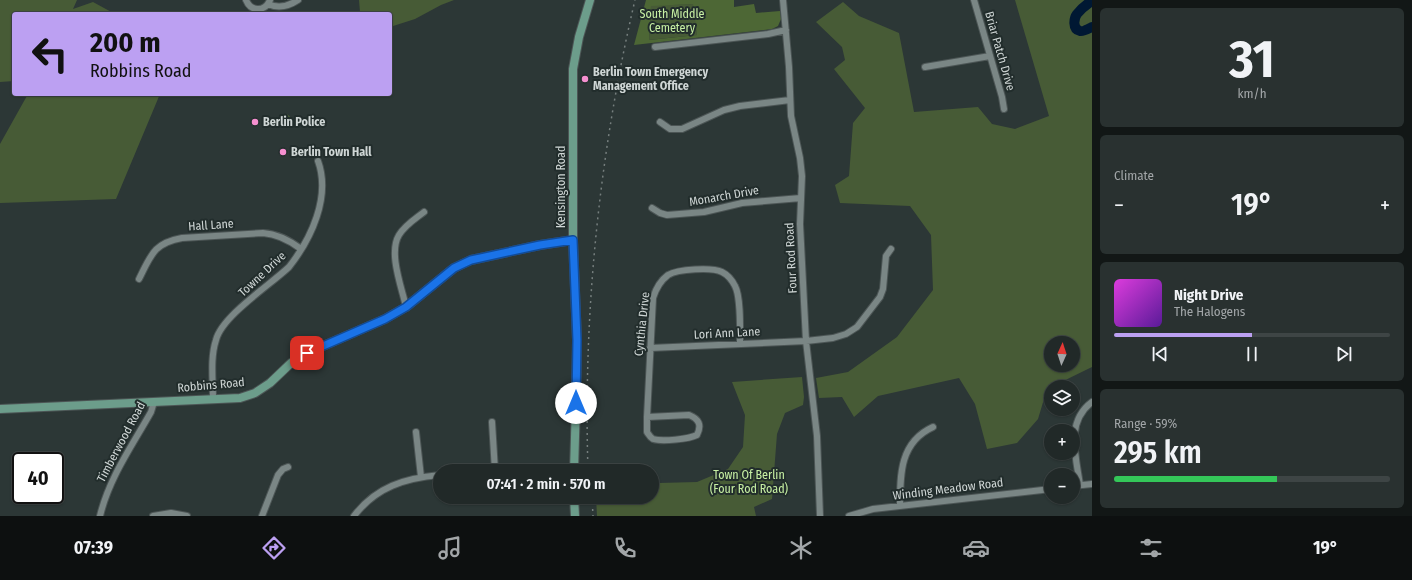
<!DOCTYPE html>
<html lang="en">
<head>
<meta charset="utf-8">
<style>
  :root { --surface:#212928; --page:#293130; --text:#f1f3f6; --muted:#a2a6a8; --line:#3e4545; --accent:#bca0f2 }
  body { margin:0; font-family:"Fira Sans Condensed",sans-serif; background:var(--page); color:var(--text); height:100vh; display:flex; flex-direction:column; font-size:15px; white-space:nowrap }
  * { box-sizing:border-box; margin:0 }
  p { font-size:13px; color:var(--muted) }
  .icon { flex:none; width:22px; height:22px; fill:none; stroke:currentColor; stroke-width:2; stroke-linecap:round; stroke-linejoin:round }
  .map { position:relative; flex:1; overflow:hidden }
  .panel { display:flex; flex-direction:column; gap:8px; padding:8px; background:#121716; width:320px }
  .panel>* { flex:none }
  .guide { position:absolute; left:12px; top:12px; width:380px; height:84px; border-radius:4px; box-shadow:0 1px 3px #0004,0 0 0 1px var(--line); background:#bca0f2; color:#111; overflow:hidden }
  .needle { width:26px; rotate:3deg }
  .tools { position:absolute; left:1044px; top:336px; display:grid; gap:8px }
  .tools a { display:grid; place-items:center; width:36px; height:36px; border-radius:50%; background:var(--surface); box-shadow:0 1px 3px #0004,0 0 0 1px var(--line); font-size:20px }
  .speed { position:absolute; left:12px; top:452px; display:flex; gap:8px; font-size:20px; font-weight:700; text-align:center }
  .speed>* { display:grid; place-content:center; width:52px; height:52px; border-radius:50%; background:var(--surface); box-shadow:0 1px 3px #0004,0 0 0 1px var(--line); line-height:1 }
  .speed .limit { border:2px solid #111; border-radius:6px; background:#fff; color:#111 }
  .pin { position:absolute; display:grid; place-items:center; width:34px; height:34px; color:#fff; margin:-17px; border-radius:8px; box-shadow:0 2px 6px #0006 }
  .me { position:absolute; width:44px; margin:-22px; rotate:0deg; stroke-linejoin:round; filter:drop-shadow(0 0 3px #0008) }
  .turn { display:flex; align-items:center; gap:14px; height:84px; padding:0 12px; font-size:18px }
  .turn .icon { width:52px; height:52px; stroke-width:2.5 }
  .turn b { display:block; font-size:28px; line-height:34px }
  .big { font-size:30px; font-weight:600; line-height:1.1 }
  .panel .widget { flex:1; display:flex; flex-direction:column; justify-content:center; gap:6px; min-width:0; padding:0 14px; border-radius:6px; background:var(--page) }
  .panel .dial { align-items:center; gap:0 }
  .dial b { font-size:52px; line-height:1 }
  .song { display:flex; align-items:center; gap:12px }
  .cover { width:48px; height:48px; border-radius:6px; background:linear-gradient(135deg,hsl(300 70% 55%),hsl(270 70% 35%)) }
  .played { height:4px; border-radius:2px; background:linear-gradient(90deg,var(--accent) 50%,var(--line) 50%) }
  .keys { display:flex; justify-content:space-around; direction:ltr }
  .heat { display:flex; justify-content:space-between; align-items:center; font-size:22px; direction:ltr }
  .charge { height:6px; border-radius:3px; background:linear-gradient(90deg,#34c759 59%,var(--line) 0) }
  .trip { position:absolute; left:433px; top:464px; width:226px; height:40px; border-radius:20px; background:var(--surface); box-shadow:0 1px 3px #0004,0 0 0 1px var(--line); font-weight:600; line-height:40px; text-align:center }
  .tab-bar { display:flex; height:64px; justify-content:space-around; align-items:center; background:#0d1010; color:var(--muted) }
  .tab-bar .icon { width:28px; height:28px }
  .tab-bar .selected { color:var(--accent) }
  .tab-bar b { font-size:18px; color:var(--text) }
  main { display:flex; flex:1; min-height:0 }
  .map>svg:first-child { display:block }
  .green { fill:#475b36; fill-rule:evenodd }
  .forest { fill:#4d6735; fill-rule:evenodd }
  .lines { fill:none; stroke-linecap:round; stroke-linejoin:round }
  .river { stroke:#001833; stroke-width:10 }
  .street-casing { stroke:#4c5555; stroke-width:8 }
  .secondary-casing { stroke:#4c5555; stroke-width:10 }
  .street { stroke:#7a8685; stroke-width:6 }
  .secondary { stroke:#6c9d8b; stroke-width:8 }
  .rail { stroke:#767f7e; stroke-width:1.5; stroke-dasharray:2 4; stroke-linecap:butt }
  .route-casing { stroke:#114b97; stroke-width:10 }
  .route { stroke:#1a73e8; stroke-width:7 }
  .poi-dot { fill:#f690d0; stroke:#222d2c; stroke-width:1.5 }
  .labels { text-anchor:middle; stroke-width:4; stroke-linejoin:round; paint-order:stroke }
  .park-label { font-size:12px; fill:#c7f0a3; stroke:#222d2c }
  .street-label { font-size:12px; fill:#cfd6d5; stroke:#222d2c }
  .poi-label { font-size:12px; font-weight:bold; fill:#cfd6d5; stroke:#222d2c; text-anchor:start }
</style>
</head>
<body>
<main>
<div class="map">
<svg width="1092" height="516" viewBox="0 0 1092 516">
  <rect width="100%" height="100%" fill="#2c3736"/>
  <!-- green -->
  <path class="green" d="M0 0H77L73 9 93 2 115 14H14V81L0 82Z
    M359 0H454L441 5 415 19 390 27V14H370L360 12Z
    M1015 0H1092V367L1047 389 1038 419 1017 443 987 449 975 404 959 378 878 396 854 417 842 397 819 398 816 378 848 372 897 337 933 290 931 235 910 206 840 203 835 185 849 176 853 123 865 108 834 69 845 60 842 47 816 22 843 2 859 16 899 33 914 112 978 107 992 124 1015 129 1049 116ZM1051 343H1073V365H1051Z
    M694 4 697 35 649 40 651 5Z
    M28 94H160L116 199 0 203V144Z
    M279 120a6 6 0 1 1 12 0a6 6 0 1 1-12 0Z
    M802 377 804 397 803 405 785 413 777 434 772 499 754 507 756 516H597L596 497H652V482L659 483 697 482 728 469 743 447 745 415 732 382Z"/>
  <!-- forest -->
  <path class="forest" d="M646 0H734V7L754 4 756 13 780 11 781 19 778 26 772 29 634 45ZM693 4 697 35 649 40 651 6Z"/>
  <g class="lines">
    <!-- river -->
    <path class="river" d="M1092 1C1087 4 1081 9 1077 14 1074 18 1072 29 1080 31 1083 32 1088 29 1092 27"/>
    <!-- street casing -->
    <g class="street-casing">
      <path id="street" d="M246 0C251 12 265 12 270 0
        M783 0 789 67 791 116 800 158 802 176 800 224 806 341 817 436 820 516
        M974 0 1002 97 1004 109
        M268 4C279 9 289 6 298 0
        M655 47 768 34 786 30
        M925 67 990 56
        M660 122 670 129H682L724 110 740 106 790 100
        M652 208 660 213 667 215 704 212 742 203 801 198
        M139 279C151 255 154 243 182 238L263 233C278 234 289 240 301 249
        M406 307C402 288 388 253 399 235 405 225 415 219 424 212
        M650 348 806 341 833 338 846 334 857 327 880 297 883 289 886 256 891 249
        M213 399C213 380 210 358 216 340 222 316 270 285 289 267 311 239 331 197 318 161
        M689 415C699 419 702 425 697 435 689 439 662 442 653 439 650 437 649 435 647 432V417Z
        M647 417 653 298C656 288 660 281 668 275 678 269 712 267 722 272 728 275 732 280 735 286 741 297 740 329 740 344
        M492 422 495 471
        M416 432 421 477
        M505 471 574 468
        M1080 485C1076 456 1065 422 1092 402
        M1073 486 1092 484
        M900 506C900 474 900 442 933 427
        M100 516C109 478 132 446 151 412L154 402
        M153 516 171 513 187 516
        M262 516 278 475 283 469 288 467
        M354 516C376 487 405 478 440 475
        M849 516 873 509 1051 489"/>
    </g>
    <!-- secondary casing -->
    <g class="secondary-casing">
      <path id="secondary" d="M0 409 240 398 255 393 270 383 291 363 307 353 385 319 406 307 454 268 471 260 540 245 573 240
        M574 471 576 403 577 340 573 240V69L579 37 590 0
        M574 497 575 516"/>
    </g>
    <!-- street -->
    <use href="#street" class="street"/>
    <!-- secondary -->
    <use href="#secondary" class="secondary"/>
    <!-- rail -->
    <path class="rail" d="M588 471C583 313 599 154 635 0
      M592 497 593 516"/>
  </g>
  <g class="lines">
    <!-- route casing -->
    <g class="route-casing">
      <path id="route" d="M307 353 385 319 406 307 454 268 471 260 540 245 573 240 577 340 576 403"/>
    </g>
    <!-- route -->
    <use href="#route" class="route"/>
  </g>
  <!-- markers -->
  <g class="poi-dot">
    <circle cx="585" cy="79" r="4"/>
    <circle cx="255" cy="122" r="4"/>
    <circle cx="283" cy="152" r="4"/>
  </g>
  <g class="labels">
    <!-- park labels -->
    <g class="park-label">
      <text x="672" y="18">South Middle<tspan x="672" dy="14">Cemetery</tspan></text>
      <text x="749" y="479">Town Of Berlin<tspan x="749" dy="14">(Four Rod Road)</tspan></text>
    </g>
    <!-- street labels -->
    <g class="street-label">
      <text transform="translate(1000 51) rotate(74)" y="4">Briar Patch Drive</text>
      <text transform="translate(561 187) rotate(-90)" y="4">Kensington Road</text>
      <text transform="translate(724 196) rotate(-10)" y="4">Monarch Drive</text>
      <text transform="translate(211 225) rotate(-4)" y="4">Hall Lane</text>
      <text transform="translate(791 258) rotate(-93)" y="4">Four Rod Road</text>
      <text transform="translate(262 274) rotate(-43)" y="4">Towne Drive</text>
      <text transform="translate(642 324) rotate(-84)" y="4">Cynthia Drive</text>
      <text transform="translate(727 333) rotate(-3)" y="4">Lori Ann Lane</text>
      <text transform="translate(211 385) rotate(-5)" y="4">Robbins Road</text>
      <text transform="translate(121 442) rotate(-62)" y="4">Timberwood Road</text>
      <text transform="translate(948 489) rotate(-7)" y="4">Winding Meadow Road</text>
    </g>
    <!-- poi labels -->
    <g class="poi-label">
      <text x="593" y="76">Berlin Town Emergency<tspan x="593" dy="14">Management Office</tspan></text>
      <text x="263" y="126">Berlin Police</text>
      <text x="291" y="156">Berlin Town Hall</text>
    </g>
  </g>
</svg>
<div class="tools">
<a><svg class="needle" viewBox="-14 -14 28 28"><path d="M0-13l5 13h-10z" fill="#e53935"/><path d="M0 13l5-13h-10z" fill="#a2a6a8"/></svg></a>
<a><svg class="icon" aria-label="layers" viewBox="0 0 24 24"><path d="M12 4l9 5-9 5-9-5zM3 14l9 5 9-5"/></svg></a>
<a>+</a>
<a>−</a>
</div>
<div class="speed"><div class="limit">40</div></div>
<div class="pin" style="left:307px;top:353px;background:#d93025"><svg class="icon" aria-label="arrive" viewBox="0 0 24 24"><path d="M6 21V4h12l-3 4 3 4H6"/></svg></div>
<svg class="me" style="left:576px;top:403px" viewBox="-20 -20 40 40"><circle r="19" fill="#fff"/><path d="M0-13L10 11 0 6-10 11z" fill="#1a73e8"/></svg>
<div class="trip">07:41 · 2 min · 570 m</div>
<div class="guide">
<div class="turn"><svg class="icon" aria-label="left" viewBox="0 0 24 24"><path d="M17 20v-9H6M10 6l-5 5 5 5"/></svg><div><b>200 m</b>Robbins Road</div></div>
</div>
</div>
<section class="panel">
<div class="widget dial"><b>31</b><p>km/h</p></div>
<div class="widget"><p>Climate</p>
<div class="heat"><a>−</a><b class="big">19°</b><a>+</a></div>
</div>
<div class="widget">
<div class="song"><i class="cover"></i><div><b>Night Drive</b><p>The Halogens</p></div></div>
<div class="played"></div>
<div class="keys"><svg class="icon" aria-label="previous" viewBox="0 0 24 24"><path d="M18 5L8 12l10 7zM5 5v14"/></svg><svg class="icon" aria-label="pause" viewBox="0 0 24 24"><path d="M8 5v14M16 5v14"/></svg><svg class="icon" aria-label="next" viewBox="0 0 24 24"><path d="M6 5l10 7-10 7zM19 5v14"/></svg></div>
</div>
<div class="widget"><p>Range · 59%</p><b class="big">295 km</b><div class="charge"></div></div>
</section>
</main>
<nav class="tab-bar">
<b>07:39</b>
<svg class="icon selected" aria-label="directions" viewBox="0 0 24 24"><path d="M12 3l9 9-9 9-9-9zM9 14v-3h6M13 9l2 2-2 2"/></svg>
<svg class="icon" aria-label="music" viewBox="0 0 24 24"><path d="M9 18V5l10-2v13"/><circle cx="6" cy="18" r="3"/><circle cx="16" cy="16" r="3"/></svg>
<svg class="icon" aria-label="phone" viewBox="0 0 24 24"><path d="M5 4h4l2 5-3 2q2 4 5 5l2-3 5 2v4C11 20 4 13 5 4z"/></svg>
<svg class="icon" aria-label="climate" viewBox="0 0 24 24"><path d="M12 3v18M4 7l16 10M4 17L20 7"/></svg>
<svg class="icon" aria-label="car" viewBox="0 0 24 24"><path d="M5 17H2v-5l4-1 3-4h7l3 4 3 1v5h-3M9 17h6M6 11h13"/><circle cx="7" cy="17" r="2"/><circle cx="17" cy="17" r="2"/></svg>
<svg class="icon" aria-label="filters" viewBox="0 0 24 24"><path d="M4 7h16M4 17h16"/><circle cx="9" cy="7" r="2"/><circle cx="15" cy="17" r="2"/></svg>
<b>19°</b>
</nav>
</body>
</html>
